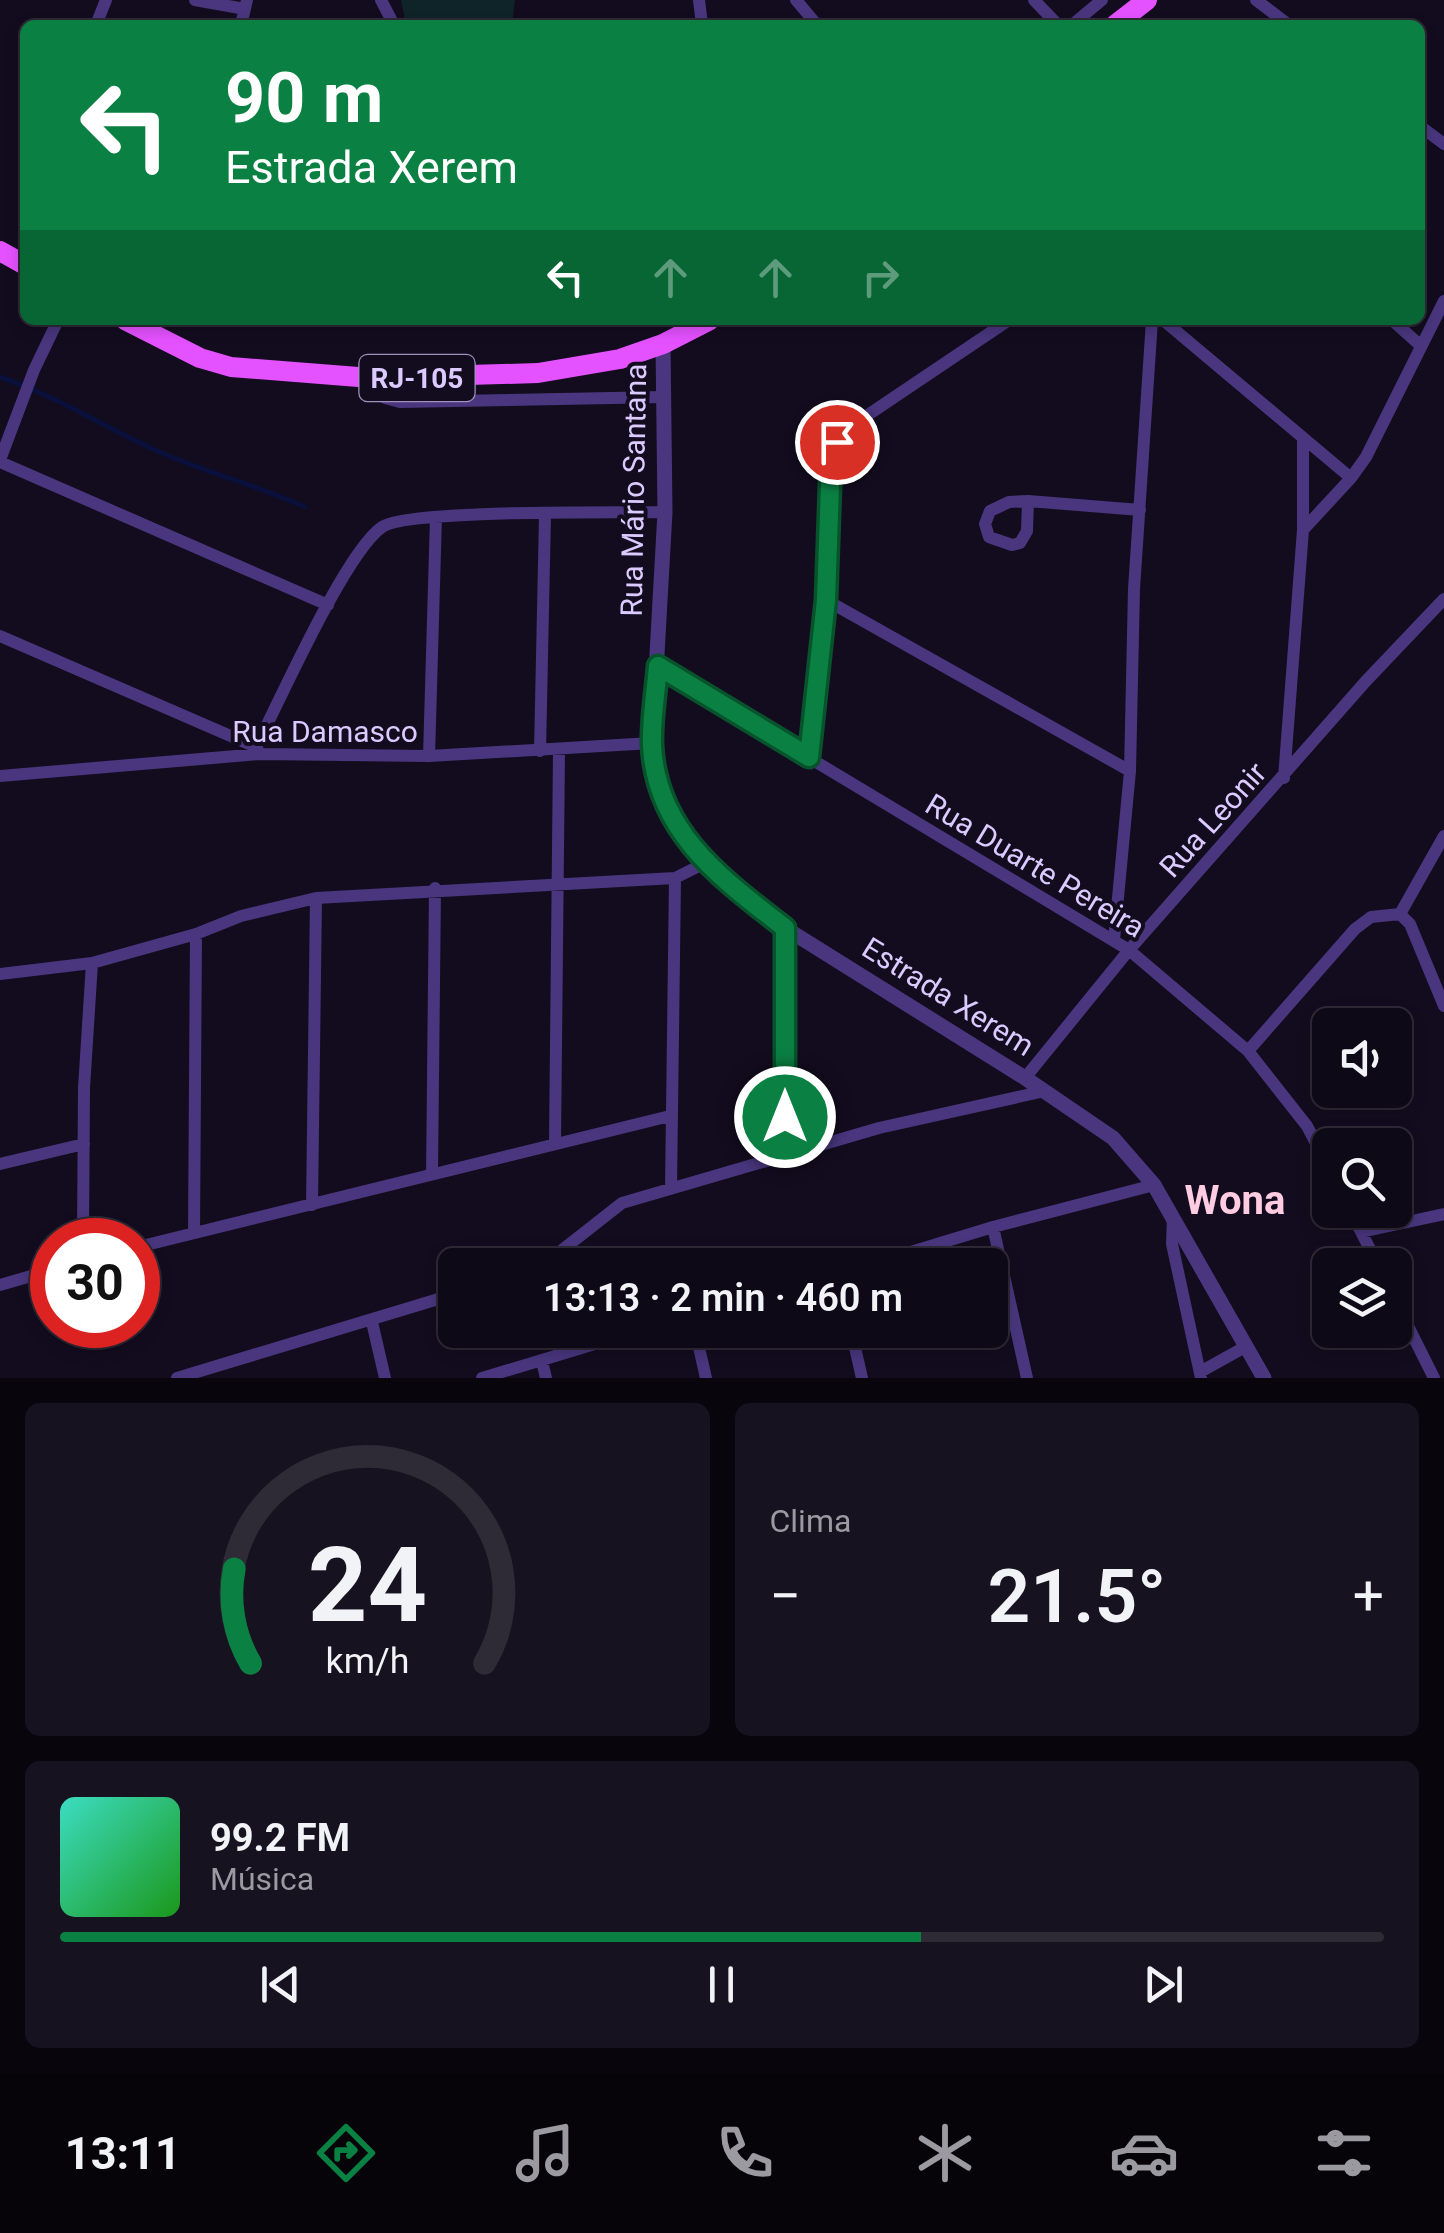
<!DOCTYPE html>
<html lang="pt">
<head>
<meta charset="utf-8">
<style>
  :root { --surface:#0e0917; --page:#171220; --text:#f1f3f6; --muted:#9b9aa1; --line:#2e2a36; --accent:#0b8043 }
  body { margin:0; font-family:Roboto,sans-serif; background:var(--page); color:var(--text); height:100vh; display:flex; flex-direction:column; font-size:38px; white-space:nowrap }
  * { box-sizing:border-box; margin:0 }
  p { font-size:32px; color:var(--muted) }
  .icon { flex:none; width:55px; height:55px; fill:none; stroke:currentColor; stroke-width:2; stroke-linecap:round; stroke-linejoin:round }
  .map { position:relative; height:1378px; overflow:hidden }
  .side { display:flex; flex-direction:column; gap:25px; padding:25px; background:#08050d; flex:1 }
  .side>* { flex:none }
  .guide { position:absolute; left:20px; top:20px; width:1405px; height:305px; border-radius:15px; box-shadow:0 5px 15px #0003,0 0 0 2px var(--line); background:#0b8043; color:#fff; overflow:hidden }
  .tools { position:absolute; left:1312px; top:1008px; display:grid; gap:20px }
  .tools a { display:grid; place-items:center; width:100px; height:100px; border-radius:15px; background:var(--surface); box-shadow:0 5px 15px #0003,0 0 0 2px var(--line); font-size:50px }
  .speed { position:absolute; left:30px; top:1218px; display:flex; gap:20px; font-size:50px; font-weight:700; text-align:center }
  .speed>* { display:grid; place-content:center; width:130px; height:130px; border-radius:50%; background:var(--surface); box-shadow:0 5px 15px #0003,0 0 0 2px var(--line); line-height:1 }
  .speed .limit { border:15px solid #d22; background:#fff; color:#111 }
  .pin { position:absolute; display:grid; place-items:center; width:85px; height:85px; color:#fff; margin:-42px; border:5px solid #fff; border-radius:50%; box-shadow:0 2px 10px #0007 }
  .me { position:absolute; width:110px; margin:-55px; rotate:0deg; stroke-linejoin:round; filter:drop-shadow(0 0 8px #0008) }
  .turn { display:flex; align-items:center; gap:35px; height:210px; padding:0 40px; font-size:45px }
  .turn .icon { width:130px; height:130px; stroke-width:2.5 }
  .turn b { display:block; font-size:70px; line-height:85px }
  .lanes { display:flex; align-items:center; height:95px; padding:0 40px; background:#0003; justify-content:center; gap:50px; direction:ltr }
  .lanes .off { opacity:.35 }
  .big { font-size:75px; font-weight:600; line-height:1.1 }
  .side .tile { flex:1; display:flex; flex-direction:column; justify-content:center; gap:15px; min-width:0; padding:0 35px; border-radius:15px; background:var(--page) }
  .side .dial { align-items:center; gap:0 }
  .dial svg { height:260px; overflow:visible; fill:none; stroke:var(--line); stroke-width:7; stroke-linecap:round; text-anchor:middle }
  .dial text { fill:var(--text); stroke:none }
  .song { display:flex; align-items:center; gap:30px }
  .cover { width:120px; height:120px; border-radius:15px; background:linear-gradient(135deg,hsl(170 70% 55%),hsl(120 70% 35%)) }
  .played { height:10px; border-radius:5px; background:linear-gradient(90deg,var(--accent) 65%,var(--line) 65%) }
  .keys { display:flex; justify-content:space-around; direction:ltr }
  .heat { display:flex; justify-content:space-between; align-items:center; font-size:55px; direction:ltr }
  .side .tiles { flex:1; display:grid; gap:25px; grid-template-columns:1fr 1fr }
  .tile:last-child { grid-column:span 2 }
  .trip { position:absolute; left:438px; top:1248px; width:570px; height:100px; border-radius:15px; background:var(--surface); box-shadow:0 5px 15px #0003,0 0 0 2px var(--line); font-weight:600; line-height:100px; text-align:center }
  .tab-bar { display:flex; height:160px; justify-content:space-around; align-items:center; background:#060409; color:var(--muted) }
  .tab-bar .icon { width:70px; height:70px }
  .tab-bar .current { color:var(--accent) }
  .tab-bar b { font-size:45px; color:var(--text) }
  .map>svg:first-child { display:block }
  .green { fill:#0f2429 }
  .lines { fill:none; stroke-linecap:round; stroke-linejoin:round }
  .stream { stroke:#08103b; stroke-width:5 }
  .minor { stroke:#49367e; stroke-width:12 }
  .tertiary { stroke:#49367e; stroke-width:15 }
  .primary { stroke:#e451ff; stroke-width:20 }
  .route-casing { stroke:#07532c; stroke-width:25 }
  .route { stroke:#0b8043; stroke-width:18 }
  .labels { text-anchor:middle; stroke-width:8; stroke-linejoin:round; paint-order:stroke }
  .shield { fill:#130c1f; stroke:#9f91bc; stroke-width:2.5 }
  .shield-label { font-size:28px; font-weight:bold; fill:#dbcaff }
  .street-label { font-size:30px; fill:#dbcaff; stroke:#130c1f }
  .district-label { font-size:40px; font-weight:bold; fill:#ffcce1; stroke:#130c1f }
</style>
</head>
<body>
<div class="map">
<svg width="1444" height="1378" viewBox="0 0 1444 1378">
  <rect width="100%" height="100%" fill="#130c1f"/>
  <!-- green -->
  <path class="green" d="M401 0H515L512 25H406Z"/>
  <g class="lines">
    <!-- stream -->
    <path class="stream" d="M0 377C54 395 101 425 153 449 202 472 255 484 305 507"/>
    <!-- minor -->
    <path class="minor" d="M195 0 245 9
      M381 0 394 25
      M699 0 702 25
      M796 0 817 25
      M1034 0 1058 25
      M1256 0 1289 25
      M96 25 106 0
      M241 25 247 0
      M1072 25 1102 0
      M1420 126 1444 144
      M1163 320 1351 478
      M1392 320 1421 346
      M371 378 385 398 400 402 664 397
      M0 460 34 370 58 320
      M0 462 328 605
      M1028 501 1027 531 1020 543 1012 545 989 537 985 524 990 511 1009 502 1028 501 1140 510
      M1303 530 1351 478 1366 457 1444 301
      M826 600 1130 771
      M0 636 256 747
      M658 667 1129 950 1248 1051 1307 1126 1330 1170
      M540 751 545 515
      M260 754 256 747C280 700 345 553 382 527 407 509 619 513 665 512
      M429 756 436 517
      M809 757 826 600 831 457 844 431 1009 320
      M0 776 260 754 429 756 652 743
      M1284 778 1303 530V441
      M1400 914 1410 924 1444 1006
      M785 928V1155
      M1114 940 1130 771 1134 589 1152 320
      M0 974 92 963 196 934 241 916 316 898 675 878 705 863
      M1248 1051 1355 929 1371 917 1400 914 1444 836
      M1025 1078 1129 950 1366 681 1444 599
      M555 1142 559 751
      M0 1164 84 1144
      M432 1174 435 888
      M671 1189 675 878
      M312 1205 316 898
      M1350 1210 1378 1265
      M1173 1216 1172 1244 1201 1378
      M993 1227 1027 1378
      M194 1232 196 934
      M1361 1232 1444 1214
      M83 1240 84 1088 92 963
      M138 1247 670 1116
      M543 1265 622 1203 879 1128 1045 1091
      M868 1265 993 1227 1154 1185
      M0 1285 52 1270
      M1395 1300 1434 1378
      M372 1322 385 1378
      M695 1330 706 1378
      M851 1330 862 1378
      M542 1361 546 1378
      M1200 1372 1245 1347
      M177 1378 455 1294
      M482 1378 641 1330"/>
    <!-- tertiary -->
    <path class="tertiary" d="M663 344 665 512 652 743 663 799 680 834 705 863 785 928 1025 1078 1113 1138 1154 1185 1264 1378"/>
    <!-- primary -->
    <path class="primary" d="M1115 25 1147 0
      M0 251 25 265
      M125 320 200 358 231 367 371 378 538 373 620 359 663 344 710 320"/>
  </g>
  <g class="lines">
    <!-- route casing -->
    <g class="route-casing">
      <path id="route" d="M785 1117V928C722 879 656 832 652 745 651 719 656 692 658 666L809 757 826 600 831 457 837 442"/>
    </g>
    <!-- route -->
    <use href="#route" class="route"/>
  </g>
  <g class="labels">
    <!-- shield labels -->
    <rect class="shield" x="359.5" y="355" width="115" height="46" rx="8"/>
    <g class="shield-label">
      <text x="417" y="388">RJ-105</text>
    </g>
    <!-- street labels -->
    <g class="street-label">
      <text transform="translate(634 490) rotate(-89)" y="10">Rua Mário Santana</text>
      <text x="325" y="742">Rua Damasco</text>
      <text transform="translate(1213 820) rotate(-48)" y="10">Rua Leonir</text>
      <text transform="translate(1035 866) rotate(31)" y="10">Rua Duarte Pereira</text>
      <text transform="translate(948 997) rotate(32)" y="10">Estrada Xerem</text>
    </g>
    <!-- district labels -->
    <g class="district-label">
      <text x="1235" y="1214">Wona</text>
    </g>
  </g>
</svg>
<div class="tools">
<a><svg class="icon" aria-label="sound" viewBox="0 0 24 24"><path d="M4 9h4l5-4v14l-5-4H4zM17 9q2 3 0 6"/></svg></a>
<a><svg class="icon" aria-label="search" viewBox="0 0 24 24"><circle cx="10" cy="10" r="6"/><path d="M15 15l6 6"/></svg></a>
<a><svg class="icon" aria-label="layers" viewBox="0 0 24 24"><path d="M12 4l9 5-9 5-9-5zM3 14l9 5 9-5"/></svg></a>
</div>
<div class="speed"><div class="limit">30</div></div>
<div class="pin" style="left:837px;top:442px;background:#d93025"><svg class="icon" aria-label="arrive" viewBox="0 0 24 24"><path d="M6 21V4h12l-3 4 3 4H6"/></svg></div>
<svg class="me" style="left:785px;top:1117px" viewBox="-20 -20 40 40"><circle r="17" fill="#0b8043" stroke="#fff" stroke-width="3"/><path d="M0-11L8 9 0 5-8 9z" fill="#fff"/></svg>
<div class="trip">13:13 · 2 min · 460 m</div>
<div class="guide">
<div class="turn"><svg class="icon" aria-label="left" viewBox="0 0 24 24"><path d="M17 20v-9H6M10 6l-5 5 5 5"/></svg><div><b>90 m</b>Estrada Xerem</div></div>
<div class="lanes"><svg class="icon" aria-label="left" viewBox="0 0 24 24"><path d="M17 20v-9H6M10 6l-5 5 5 5"/></svg><svg class="icon off" aria-label="ahead" viewBox="0 0 24 24"><path d="M12 20V5M6 11l6-6 6 6"/></svg><svg class="icon off" aria-label="ahead" viewBox="0 0 24 24"><path d="M12 20V5M6 11l6-6 6 6"/></svg><svg class="icon off" aria-label="right" viewBox="0 0 24 24"><path d="M7 20v-9h11M14 6l5 5-5 5"/></svg></div>
</div>
</div>
<section class="side">
<div class="tiles">
<div class="tile dial"><svg viewBox="0 0 100 80">
<path d="M14 69A42 42 0 1 1 86 69"/>
<path d="M14 69A42 42 0 0 1 9 40" stroke="#0b8043"/>
<text x="50" y="56" font-size="32" font-weight="700">24</text>
<text x="50" y="72" font-size="11">km/h</text>
</svg></div>
<div class="tile"><p>Clima</p>
<div class="heat"><a>−</a><b class="big">21.5°</b><a>+</a></div>
</div>
<div class="tile">
<div class="song"><i class="cover"></i><div><b>99.2 FM</b><p>Música</p></div></div>
<div class="played"></div>
<div class="keys"><svg class="icon" aria-label="previous" viewBox="0 0 24 24"><path d="M18 5L8 12l10 7zM5 5v14"/></svg><svg class="icon" aria-label="pause" viewBox="0 0 24 24"><path d="M8 5v14M16 5v14"/></svg><svg class="icon" aria-label="next" viewBox="0 0 24 24"><path d="M6 5l10 7-10 7zM19 5v14"/></svg></div>
</div>
</div>
</section>
<nav class="tab-bar">
<b>13:11</b>
<svg class="icon current" aria-label="directions" viewBox="0 0 24 24"><path d="M12 3l9 9-9 9-9-9zM9 14v-3h6M13 9l2 2-2 2"/></svg>
<svg class="icon" aria-label="music" viewBox="0 0 24 24"><path d="M9 18V5l10-2v13"/><circle cx="6" cy="18" r="3"/><circle cx="16" cy="16" r="3"/></svg>
<svg class="icon" aria-label="phone" viewBox="0 0 24 24"><path d="M5 4h4l2 5-3 2q2 4 5 5l2-3 5 2v4C11 20 4 13 5 4z"/></svg>
<svg class="icon" aria-label="climate" viewBox="0 0 24 24"><path d="M12 3v18M4 7l16 10M4 17L20 7"/></svg>
<svg class="icon" aria-label="car" viewBox="0 0 24 24"><path d="M5 17H2v-5l4-1 3-4h7l3 4 3 1v5h-3M9 17h6M6 11h13"/><circle cx="7" cy="17" r="2"/><circle cx="17" cy="17" r="2"/></svg>
<svg class="icon" aria-label="filters" viewBox="0 0 24 24"><path d="M4 7h16M4 17h16"/><circle cx="9" cy="7" r="2"/><circle cx="15" cy="17" r="2"/></svg>
</nav>
</body>
</html>
